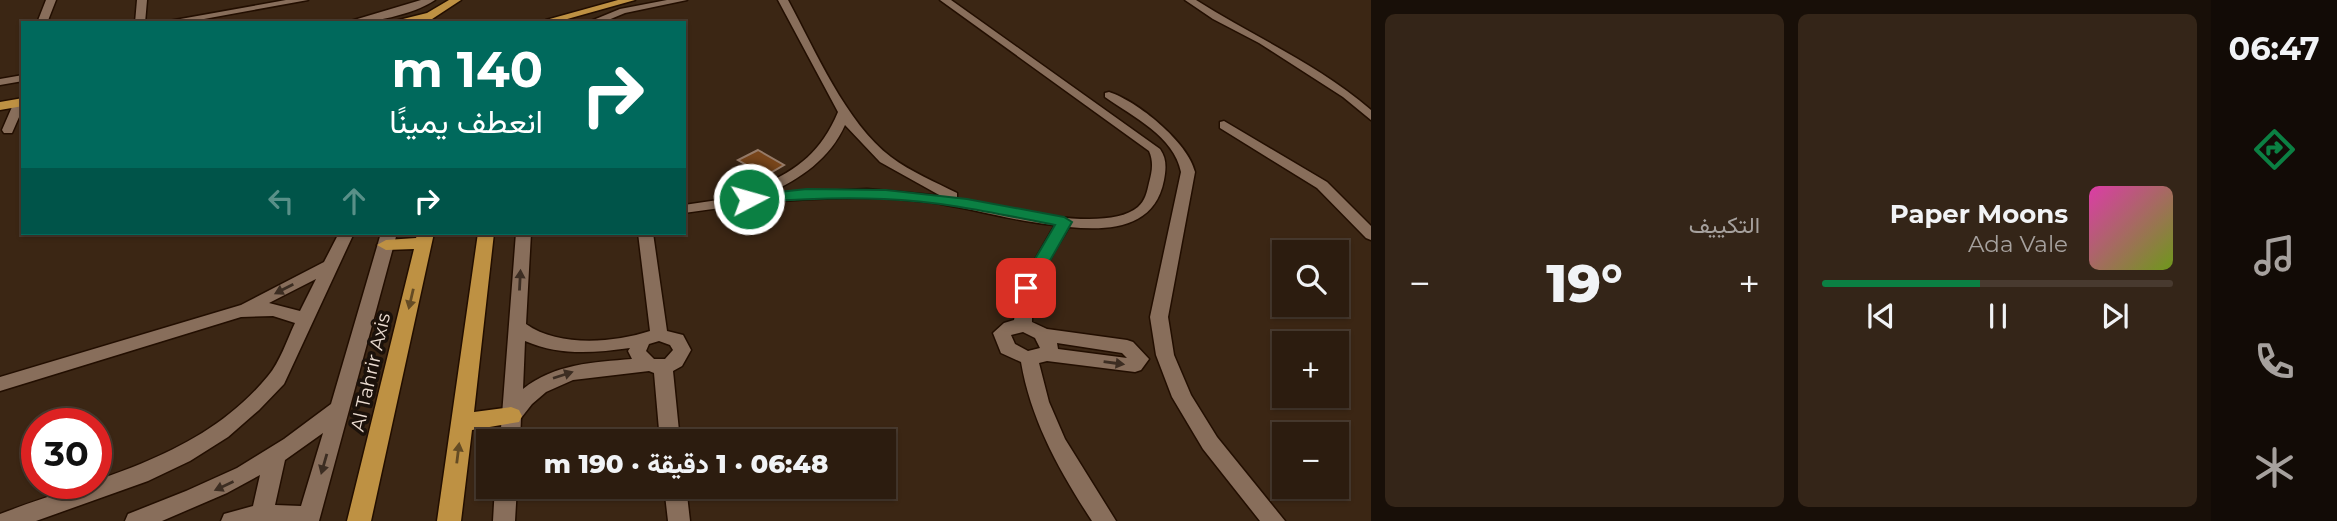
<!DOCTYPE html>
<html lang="ar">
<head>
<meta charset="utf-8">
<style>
  :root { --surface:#2c1c0f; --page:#342518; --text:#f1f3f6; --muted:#a6a19e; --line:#483a2f; --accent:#0b8043 }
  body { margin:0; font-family:Montserrat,Vazirmatn,sans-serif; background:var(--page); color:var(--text); direction:rtl; height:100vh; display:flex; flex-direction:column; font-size:26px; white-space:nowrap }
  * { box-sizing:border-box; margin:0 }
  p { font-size:23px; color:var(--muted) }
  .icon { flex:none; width:38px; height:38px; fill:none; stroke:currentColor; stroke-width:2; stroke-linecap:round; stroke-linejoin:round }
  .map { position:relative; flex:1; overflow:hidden; direction:ltr }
  .details { display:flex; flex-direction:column; gap:14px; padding:14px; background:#180f08; width:840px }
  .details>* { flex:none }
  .banner { position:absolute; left:21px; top:21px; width:665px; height:214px; border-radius:0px; box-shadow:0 2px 5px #0004,0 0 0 2px var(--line); direction:rtl; background:#00695c; color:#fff; overflow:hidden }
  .tools { position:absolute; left:1272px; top:240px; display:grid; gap:14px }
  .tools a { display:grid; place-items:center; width:77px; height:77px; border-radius:0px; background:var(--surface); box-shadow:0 2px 5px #0004,0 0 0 2px var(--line); font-size:35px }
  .speed { position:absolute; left:21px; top:408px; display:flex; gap:14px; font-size:35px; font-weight:700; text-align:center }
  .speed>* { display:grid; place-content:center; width:91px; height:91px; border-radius:50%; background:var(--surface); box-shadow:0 2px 5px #0004,0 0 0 2px var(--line); line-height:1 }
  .speed .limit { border:10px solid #d22; background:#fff; color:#111 }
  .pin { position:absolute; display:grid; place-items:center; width:60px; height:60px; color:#fff; margin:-30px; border-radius:14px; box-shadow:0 4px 10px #0006 }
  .me { position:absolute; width:77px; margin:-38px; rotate:84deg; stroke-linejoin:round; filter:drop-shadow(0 0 5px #0008) }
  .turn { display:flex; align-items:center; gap:24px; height:147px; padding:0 28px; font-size:32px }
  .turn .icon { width:91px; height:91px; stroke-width:2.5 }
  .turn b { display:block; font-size:49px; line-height:60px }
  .lanes { display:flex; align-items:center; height:66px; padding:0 28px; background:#0003; justify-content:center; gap:35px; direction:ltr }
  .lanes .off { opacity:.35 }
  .big { font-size:52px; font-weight:800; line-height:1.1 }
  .details .tile { flex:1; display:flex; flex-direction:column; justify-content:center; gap:10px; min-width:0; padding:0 24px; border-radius:10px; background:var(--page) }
  .song { display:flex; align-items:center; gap:21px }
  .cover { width:84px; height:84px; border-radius:10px; background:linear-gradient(135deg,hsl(320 70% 55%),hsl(80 70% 35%)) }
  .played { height:7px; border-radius:4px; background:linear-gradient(90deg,var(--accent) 45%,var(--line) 45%) }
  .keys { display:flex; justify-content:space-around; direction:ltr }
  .heat { display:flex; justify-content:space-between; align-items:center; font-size:38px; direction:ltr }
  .details .tiles { flex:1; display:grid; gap:14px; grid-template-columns:repeat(2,1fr) }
  .trip { position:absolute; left:476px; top:429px; width:420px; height:70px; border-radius:0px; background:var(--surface); box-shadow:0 2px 5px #0004,0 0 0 2px var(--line); font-weight:800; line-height:70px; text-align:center; direction:rtl }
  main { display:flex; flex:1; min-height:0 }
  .tabs { display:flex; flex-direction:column; width:126px; justify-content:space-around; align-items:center; background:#120b06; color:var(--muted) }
  .tabs .icon { width:49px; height:49px }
  .tabs .selected { color:var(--accent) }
  .tabs b { font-size:32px; color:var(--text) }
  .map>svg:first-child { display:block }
  .building { fill:#78451a; stroke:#977b68; stroke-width:2 }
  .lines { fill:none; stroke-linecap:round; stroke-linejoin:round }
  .street-casing { stroke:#220e00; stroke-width:3 }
  .primary-casing { stroke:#220e00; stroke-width:3 }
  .street { fill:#886e5b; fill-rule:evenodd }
  .primary { fill:#be9143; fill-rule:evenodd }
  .oneway { fill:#3c2d22 }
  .oneway2 { fill:#644b24 }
  .route { fill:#0b8043; stroke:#07532c; stroke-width:2 }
  .labels { text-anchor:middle; stroke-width:7; stroke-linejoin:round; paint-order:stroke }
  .street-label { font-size:19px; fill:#ebdcd1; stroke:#1b110a }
</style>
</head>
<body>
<main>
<nav class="tabs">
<b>06:47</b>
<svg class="icon selected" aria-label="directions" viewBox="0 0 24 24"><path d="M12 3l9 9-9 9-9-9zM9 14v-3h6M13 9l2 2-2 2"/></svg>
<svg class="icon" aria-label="music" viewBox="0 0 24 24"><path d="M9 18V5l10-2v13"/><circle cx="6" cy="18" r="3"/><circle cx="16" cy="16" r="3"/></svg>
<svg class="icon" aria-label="phone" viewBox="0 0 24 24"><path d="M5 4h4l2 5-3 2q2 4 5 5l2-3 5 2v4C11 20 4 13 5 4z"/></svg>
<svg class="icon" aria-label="climate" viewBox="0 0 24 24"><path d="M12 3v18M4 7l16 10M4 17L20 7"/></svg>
</nav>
<section class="details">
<div class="tiles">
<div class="tile">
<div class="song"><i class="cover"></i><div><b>Paper Moons</b><p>Ada Vale</p></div></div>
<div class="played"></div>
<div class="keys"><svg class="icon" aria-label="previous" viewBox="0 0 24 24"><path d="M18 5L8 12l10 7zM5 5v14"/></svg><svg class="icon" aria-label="pause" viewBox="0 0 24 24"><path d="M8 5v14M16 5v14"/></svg><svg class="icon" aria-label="next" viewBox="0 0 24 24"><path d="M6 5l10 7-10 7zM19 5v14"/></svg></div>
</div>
<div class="tile"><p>التكييف</p>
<div class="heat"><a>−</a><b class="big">19°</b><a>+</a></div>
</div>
</div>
</section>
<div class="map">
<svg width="1371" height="521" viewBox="0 0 1371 521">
  <rect width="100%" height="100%" fill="#3b2614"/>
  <!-- building -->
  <path class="building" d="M758 150 784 165 765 176 738 160Z"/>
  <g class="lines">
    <!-- street casing -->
    <g class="street-casing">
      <path id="street" d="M46 0H56L47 23H37Z
        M137 0H147L145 23H135Z
        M286 0H308L182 23H158Z
        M421 0H435C413 15 371 23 344 23Z
        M667 0H687L625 13 601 23H586L620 9Z
        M778 0H788C815 50 846 123 891 157 911 172 935 182 957 193V199C998 206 1105 235 1138 207 1145 201 1147 192 1149 183 1152 172 1154 162 1149 151L940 0H951L1160 149C1167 159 1166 169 1164 180 1155 228 1110 231 1069 227 1051 257 1031 286 1032 322L1047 329 1127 340 1133 342 1149 359 1141 370 1135 372 1047 361 1039 363 1049 402 1065 439 1116 521H1092C1060 472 1031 421 1021 362L1001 353 993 333 1004 323 1014 320 1021 284 1055 225C1012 221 971 208 929 202 847 192 765 201 684 213V205L752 195V190C794 172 820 155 838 112ZM845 125 880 162 941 196 867 189 767 194C800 179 830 159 845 125ZM1023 332 1035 338 1040 348 1028 351 1015 344 1011 335ZM1057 343 1122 353 1127 358 1058 349Z
        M1185 0H1196C1254 37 1318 64 1371 110V120L1343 97 1259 43 1213 19Z
        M23 75V81L0 85V79Z
        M1109 92C1137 101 1188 142 1195 172L1168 317 1174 355 1191 395 1217 437 1285 521H1260L1203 449 1172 397 1156 355 1150 317 1181 172C1174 136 1133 117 1105 97V93Z
        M15 100H23V108L12 133H4L2 130Z
        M1224 121 1327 182 1371 226V240L1366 238 1317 188 1220 128V122Z
        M339 233H354L284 384 259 410 228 437 190 461 148 481 36 521H0V514C94 478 200 459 268 376 280 362 287 340 295 323L273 316 241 317 0 391V377L241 305 324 262ZM316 279 300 311 269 303Z
        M381 233H397L319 521H221L224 514 253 506 260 475 227 493 162 521H125L128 514 186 491 237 468 284 439 331 404ZM323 433 301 506 275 505 285 460Z
        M516 233H531L526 324C558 347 613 343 650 331L638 233H653L667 331 683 335 691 350 682 366 673 371 680 441H660L654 373 649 371 573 380 546 392 532 404 521 418 520 441H500ZM525 341C560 356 593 353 630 348L628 351 632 359C594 362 554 364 523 389ZM659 341 670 345 673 350 665 359H654L646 351 649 344Z
        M495 486H517L515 521H493Z
        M664 486H686L690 521H668Z"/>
    </g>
    <!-- primary casing -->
    <g class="primary-casing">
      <path id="primary" d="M449 0H461L426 23H387L427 13Z
        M618 0H635L553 23 546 20Z
        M23 98V106L0 110V102Z
        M418 233H434L371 521H347L414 249 386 250 377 245 386 240 416 238Z
        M478 233H494L474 412 511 407 519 410 522 416 519 422 472 430 461 521H437Z"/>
    </g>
    <!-- street -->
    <use href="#street" class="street"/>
    <!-- primary -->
    <use href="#primary" class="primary"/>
  </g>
  <!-- one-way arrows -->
  <defs><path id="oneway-solid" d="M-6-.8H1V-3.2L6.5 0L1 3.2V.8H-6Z" transform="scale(1.75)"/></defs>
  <g class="oneway">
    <use href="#oneway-solid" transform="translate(520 280) rotate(-87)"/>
    <use href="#oneway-solid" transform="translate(284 289) rotate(153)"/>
    <use href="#oneway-solid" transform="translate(1114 363) rotate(8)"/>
    <use href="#oneway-solid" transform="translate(563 375) rotate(-18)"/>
    <use href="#oneway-solid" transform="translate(324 464) rotate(106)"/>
    <use href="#oneway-solid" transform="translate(224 486) rotate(155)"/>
  </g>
  <g class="oneway2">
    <use href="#oneway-solid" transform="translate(411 299) rotate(103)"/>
    <use href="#oneway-solid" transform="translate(458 453) rotate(-83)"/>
  </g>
  <!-- route -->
  <path class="route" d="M807 189 886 190 967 199 1064 217 1072 222 1032 292 1026 294 1018 288 1055 225C999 214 942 201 884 199 839 197 794 199 749 203L742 199 749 195Z"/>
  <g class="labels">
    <!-- street labels -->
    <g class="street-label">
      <text transform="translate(370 372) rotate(-77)" y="7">Al Tahrir Axis</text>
    </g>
  </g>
</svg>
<div class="tools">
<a><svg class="icon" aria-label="search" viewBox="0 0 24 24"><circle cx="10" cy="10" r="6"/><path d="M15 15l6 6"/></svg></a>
<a>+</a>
<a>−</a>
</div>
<div class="speed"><div class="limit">30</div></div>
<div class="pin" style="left:1026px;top:288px;background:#d93025"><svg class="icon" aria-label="arrive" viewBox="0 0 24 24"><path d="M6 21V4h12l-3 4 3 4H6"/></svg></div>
<svg class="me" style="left:749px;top:199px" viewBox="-20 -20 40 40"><circle r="17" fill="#0b8043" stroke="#fff" stroke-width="3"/><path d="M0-11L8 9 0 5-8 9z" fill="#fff"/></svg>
<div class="trip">06:48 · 1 دقيقة · 190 m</div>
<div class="banner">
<div class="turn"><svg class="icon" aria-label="right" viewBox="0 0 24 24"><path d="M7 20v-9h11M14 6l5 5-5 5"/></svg><div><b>140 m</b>انعطف يمينًا</div></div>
<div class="lanes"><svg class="icon off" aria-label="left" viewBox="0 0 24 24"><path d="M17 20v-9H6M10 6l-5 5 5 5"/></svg><svg class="icon off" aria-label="ahead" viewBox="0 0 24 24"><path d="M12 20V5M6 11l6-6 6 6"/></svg><svg class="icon" aria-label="right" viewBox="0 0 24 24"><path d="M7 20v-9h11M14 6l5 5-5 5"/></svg></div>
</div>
</div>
</main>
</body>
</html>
